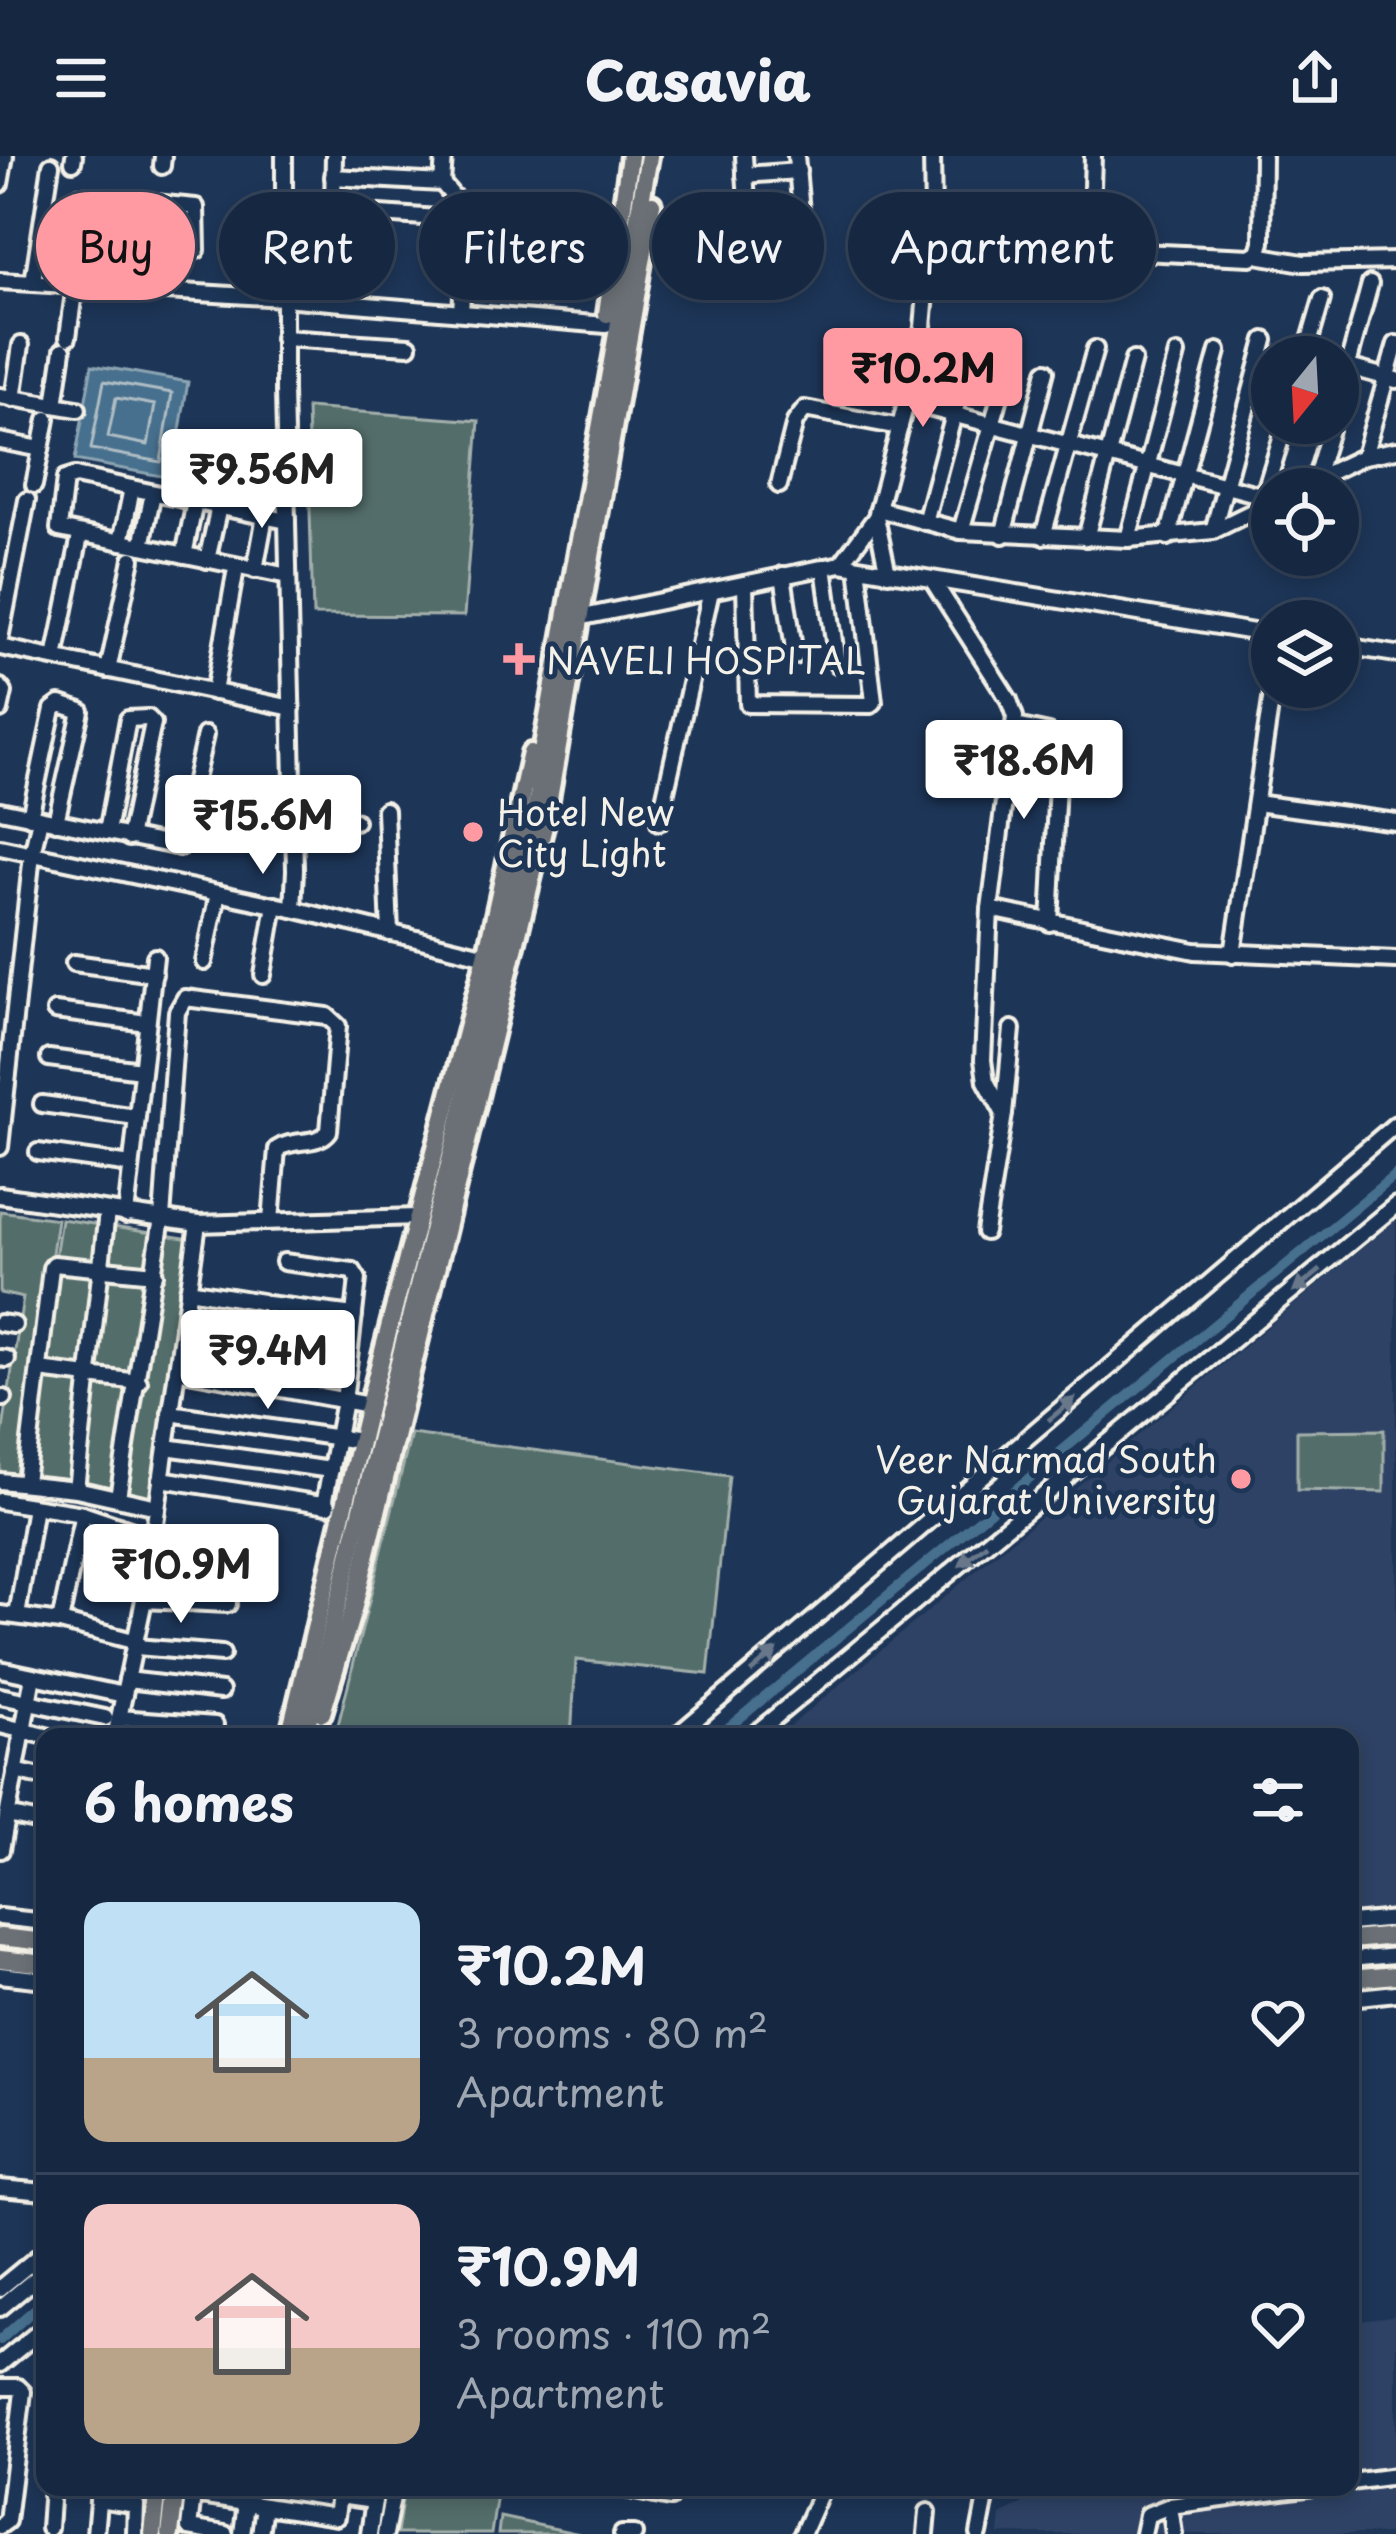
<!DOCTYPE html>
<meta charset="utf-8">
<style>
:root{--surface:#162841;--page:#23344c;--text:#f1f3f6;--muted:#9ea6b1;--line:#35445a;--accent:#ff9aa2}
body{margin:0;font-family:"Playpen Sans",sans-serif;background:var(--page);color:var(--text);height:100vh;display:flex;flex-direction:column;font-size:45px;white-space:nowrap}
*{box-sizing:border-box;margin:0}
p{font-size:39px;color:var(--muted)}
.icon{flex:none;width:66px;height:66px;fill:none;stroke:currentColor;stroke-width:2;stroke-linecap:round;stroke-linejoin:round}
.map{position:relative;flex:1;overflow:hidden}
.panel{position:absolute;left:36px;top:1572px;width:1323px;height:768px;display:flex;flex-direction:column;background:var(--surface);border-radius:24px;box-shadow:0 6px 18px #0003,0 0 0 3px var(--line)}
.panel>*{flex:none}
.guide{position:absolute;left:36px;top:36px;width:1326px;height:108px;display:flex;gap:24px}
.needle{width:78px;rotate:198deg}
.tools{position:absolute;left:1251px;top:180px;display:grid;gap:24px}
.tools a{display:grid;place-items:center;width:108px;height:108px;border-radius:50%;background:var(--surface);box-shadow:0 6px 18px #0003,0 0 0 3px var(--line);font-size:60px}
.price{position:absolute;translate:-50% -102px;padding:0 27px;border-radius:12px;background:#fff;color:#222;font-size:39px;line-height:78px;filter:drop-shadow(0 3px 6px #0008)}
.price::after{content:'';position:absolute;left:50%;top:72px;width:36px;height:27px;margin-left:-18px;background:inherit;clip-path:polygon(0 0,100% 0,50% 100%)}
.price.active{background:var(--accent);color:#111}
ul{padding:0;list-style:none}
li{display:flex;align-items:center;gap:36px;height:300px;padding:0 48px}
li+li{border-top:3px solid var(--line)}
li span{display:grid;place-items:center;flex:none;width:336px;height:240px;border-radius:24px;color:#555}
li>.icon{margin-inline-start:auto}
span .icon{width:144px;height:144px;fill:#fffc;stroke-width:1}
li b{font-size:51px}
h2{display:flex;justify-content:space-between;align-items:center;height:144px;padding:0 48px;font-size:51px}
.tag{padding:0 42px;border-radius:54px;background:var(--surface);box-shadow:0 6px 18px #0003,0 0 0 3px var(--line);font-size:42px;line-height:108px}
.tag.active{background:var(--accent);color:#111}
header{display:flex;justify-content:space-between;align-items:center;height:156px;padding:0 48px;background:var(--surface);font-size:54px;font-weight:800}
.map>svg:first-child{display:block}
.built{fill:#2f4265}
.green{fill:#526d6b;stroke:#a3afaa;stroke-width:3}
.water{fill:#47708e;stroke:#8ca4b2;stroke-width:3}
.lines{fill:none;stroke-linecap:round;stroke-linejoin:round}
.shore{stroke:#afbdc4;stroke-width:3}
.canal{stroke:#47708e;stroke-width:10}
.minor-casing{stroke:#f4f1e8;stroke-width:22}
.major-casing{stroke:#f4f1e8;stroke-width:26}
.minor{stroke:#1d3557;stroke-width:14}
.major{stroke:#6b6f75;stroke-width:16}
.oneway{fill:#68778a}
.poi-dot{fill:#ff9aa2;stroke:#1d3557;stroke-width:4.5}
.labels{text-anchor:middle;dominant-baseline:central;stroke-width:10;stroke-linejoin:round;paint-order:stroke}
.poi-label{font-size:36px;fill:#f4f1e8;stroke:#1d3557;text-anchor:start}
</style>
<header><svg class="icon" aria-label="menu" viewBox="0 0 24 24"><path d="M4 6h16M4 12h16M4 18h16"/></svg>Casavia<svg class="icon" aria-label="share" viewBox="0 0 24 24"><path d="M12 15V3M7 8l5-5 5 5M5 13v7h14v-7"/></svg></header>
<div class="map">
<svg width="1396" height="2378" viewBox="0 0 1396 2378">
<rect width="100%" height="100%" fill="#1d3557"/>
<filter id="ink" filterUnits="userSpaceOnUse"><feTurbulence type="fractalNoise" baseFrequency=".00833" numOctaves="2"/><feDisplacementMap in="SourceGraphic" scale="24" xChannelSelector="R" yChannelSelector="G"/><feConvolveMatrix kernelMatrix="1 2 1 2 8 2 1 2 1" color-interpolation-filters="sRGB"/></filter>
<g filter="url(#ink)">
<g class="built">
<polygon points="1396,1064 1396,1757 1350,1761 1350,1581 777,1581"/>
<polygon points="1396,2159 1396,2378 999,2378 1001,2359 1036,2340 1037,2331 1350,2331 1350,2167"/>
</g>
<g class="green">
<polygon points="307,252 479,265 464,460 313,459"/>
<polygon points="0,1055 57,1063 45,1145 48,1146 61,1063 197,1084 157,1349 0,1325 0,1293 23,1142 0,1137"/>
<polygon points="1384,1274 1384,1336 1297,1334 1297,1275"/>
<polygon points="411,1278 729,1320 708,1518 576,1504 571,1581 335,1581"/>
<polygon points="404,2331 498,2331 491,2378 397,2378"/>
<polygon points="500,2361 580,2378 498,2378"/>
</g>
<polygon class="water" points="92,209 188,226 172,322 75,304"/>
<g class="lines">
<g class="shore">
<polygon points="104,225 172,237 161,306 91,293"/>
<polygon points="116,242 155,249 148,289 108,281"/>
</g>
<g class="canal">
<polyline points="717,1581 1396,1018"/>
<polyline points="0,2184 45,2144"/>
</g>
<g class="minor-casing">
<g id="minor">
<polyline points="284,0 284,235 295,714 293,753"/>
<polyline points="334,0 333,50 337,55 467,64"/>
<polyline points="444,0 442,27 467,57 461,156"/>
<polyline points="744,0 750,91"/>
<polyline points="796,0 804,90"/>
<polyline points="73,6 74,0"/>
<polyline points="162,10 163,0"/>
<polyline points="745,19 798,15"/>
<polyline points="333,21 442,27"/>
<polyline points="0,28 5,0"/>
<polyline points="1092,31 1093,0"/>
<polygon points="80,40 196,51 197,94 69,80 71,51"/>
<polyline points="933,59 1027,91 1251,101 1259,96 1262,86 1263,0"/>
<polyline points="69,80 68,101 72,105 127,111"/>
<polyline points="1256,99 1303,107 1396,105"/>
<polyline points="0,125 283,142 606,169"/>
<polyline points="33,126 51,9"/>
<polyline points="124,132 135,45"/>
<polyline points="68,181 75,129"/>
<polyline points="283,182 409,190"/>
<polyline points="1305,201 1322,143"/>
<polyline points="1338,208 1396,224"/>
<polyline points="0,240 78,253"/>
<polyline points="13,243 21,189"/>
<polyline points="906,246 1264,340"/>
<polyline points="1338,246 1370,128"/>
<polyline points="55,249 63,194"/>
<polyline points="0,285 41,293"/>
<polyline points="1364,300 1396,188"/>
<polyline points="75,320 65,323 59,373 288,420"/>
<polyline points="75,320 287,365"/>
<polyline points="1316,321 1332,267"/>
<polyline points="34,329 47,263"/>
<polyline points="779,329 795,266 805,253 900,271"/>
<polyline points="1295,333 1364,300 1396,294"/>
<polyline points="1261,348 1286,267"/>
<polyline points="878,353 961,375 1128,383 1213,375 1272,346"/>
<polyline points="876,361 888,417"/>
<polyline points="925,366 971,195"/>
<polyline points="961,375 1007,217"/>
<polyline points="1213,375 1265,184"/>
<polyline points="1003,379 1046,215"/>
<polyline points="1043,380 1095,193"/>
<polyline points="1168,381 1218,195"/>
<polyline points="1086,382 1133,204"/>
<polyline points="1128,383 1177,198"/>
<polyline points="121,386 132,332"/>
<polyline points="142,390 153,337"/>
<polyline points="184,399 195,346"/>
<polyline points="207,404 219,351"/>
<polyline points="841,408 1272,479"/>
<polyline points="824,411 837,508"/>
<polyline points="255,414 265,360"/>
<polyline points="783,419 795,500"/>
<polyline points="933,425 1009,544 1015,561 990,753 983,904 986,925 1004,958"/>
<polyline points="745,428 748,548 871,549 874,546 858,411"/>
<polyline points="583,461 841,408 876,361 910,232 923,171 933,59 932,0"/>
<polyline points="0,483 27,344"/>
<polyline points="1338,489 1396,498"/>
<polyline points="0,491 292,552"/>
<polyline points="55,502 79,385"/>
<polyline points="108,514 132,403"/>
<polyline points="0,531 4,536 0,554"/>
<polyline points="214,536 235,418"/>
<polyline points="1016,570 1049,577 1059,587 1050,767"/>
<polyline points="1263,648 1396,666"/>
<polyline points="0,654 180,691 205,579"/>
<polyline points="385,654 390,777"/>
<polyline points="30,661 53,553 60,548 81,555 56,666"/>
<polyline points="294,665 355,665"/>
<polyline points="659,666 711,435"/>
<polyline points="107,676 128,563 148,562 153,567 129,682"/>
<polyline points="0,691 293,753 491,801"/>
<polyline points="990,753 1195,795 1396,804"/>
<polyline points="1233,798 1273,531"/>
<polyline points="204,806 218,737"/>
<polyline points="74,807 154,818"/>
<polyline points="263,819 275,749"/>
<polyline points="55,855 147,867"/>
<polyline points="49,902 141,914"/>
<polyline points="42,948 136,961"/>
<polyline points="0,991 32,698 40,663"/>
<polyline points="38,996 131,1009"/>
<polyline points="0,1039 198,1068 417,1061"/>
<polyline points="126,1059 155,801"/>
<polyline points="985,1076 1004,958 1012,873"/>
<polyline points="284,1106 353,1115 358,1123 344,1245 324,1348"/>
<polyline points="188,1134 262,1146"/>
<polyline points="267,1148 354,1159"/>
<polyline points="0,1167 14,1169"/>
<polyline points="183,1171 258,1186"/>
<polyline points="266,1189 348,1199"/>
<polyline points="0,1202 7,1203"/>
<polyline points="39,1214 139,1226"/>
<polyline points="177,1214 369,1249"/>
<polyline points="0,1242 4,1242"/>
<polyline points="170,1257 360,1285"/>
<polyline points="166,1291 331,1314"/>
<polyline points="161,1323 328,1349"/>
<polyline points="0,1325 76,1333 157,1351"/>
<polyline points="25,1326 51,1112 54,1108 155,1118"/>
<polyline points="76,1333 107,1056"/>
<path d="M118,1341l44,-279 15,-206 8,-14 142,18 11,10 -9,105c-11,15 -36,7 -52,18l-6,72"/>
<polyline points="0,1345 83,1358 153,1382"/>
<polyline points="144,1444 228,1448"/>
<polyline points="0,1458 60,1466 137,1486"/>
<polyline points="17,1460 35,1351"/>
<polyline points="60,1466 83,1358"/>
<polyline points="136,1491 222,1498"/>
<polyline points="0,1513 124,1539"/>
<polyline points="127,1524 221,1535"/>
<polyline points="0,1540 105,1562"/>
<polyline points="119,1562 215,1569"/>
<polyline points="0,1569 50,1581"/>
<polyline points="115,1581 144,1444 198,1068"/>
<polyline points="675,1581 1396,968"/>
<polyline points="751,1581 1396,1049"/>
<polyline points="15,1615 45,1622"/>
<polyline points="7,1659 45,1667"/>
<polyline points="1,1694 33,1520"/>
<polyline points="0,1761 45,1766"/>
<polyline points="1350,1767 1396,1763"/>
<polyline points="0,1819 45,1824"/>
<polyline points="1350,1842 1396,1837"/>
<polyline points="0,2032 45,2036"/>
<polyline points="0,2132 45,2095"/>
<polyline points="0,2152 45,2115"/>
<polyline points="0,2208 45,2171"/>
<polyline points="0,2231 18,2231 23,2236 7,2365 0,2370"/>
<polyline points="1350,2326 1396,2320"/>
<polyline points="89,2331 157,2337"/>
<polyline points="194,2331 189,2372 225,2378"/>
<polyline points="615,2331 670,2342 678,2331"/>
<polyline points="193,2339 336,2361 340,2331"/>
<polyline points="339,2340 374,2345"/>
<polyline points="98,2343 136,2349 135,2378"/>
<polyline points="49,2372 52,2331"/>
<polyline points="95,2378 99,2335"/>
<polyline points="242,2378 246,2347"/>
<polyline points="260,2378 264,2350"/>
<polyline points="369,2378 376,2331"/>
<polyline points="385,2378 394,2331"/>
<polyline points="622,2378 634,2378"/>
<polyline points="802,2378 823,2331"/>
<polyline points="926,2378 928,2356"/>
<polyline points="979,2378 988,2331"/>
<polyline points="1143,2378 1147,2359 1170,2350"/>
<polyline points="1174,2378 1170,2350 1313,2331"/>
</g>
</g>
<g class="major-casing">
<g id="major">
<polyline points="607,158 630,0"/>
<polyline points="322,1557 353,1454 545,666 652,48"/>
<polyline points="289,1581 369,1249 486,800 531,597"/>
<polyline points="304,1581 453,993 539,636 538,618 649,0"/>
<polyline points="0,1781 45,1786"/>
<polyline points="1350,1784 1396,1780"/>
<polyline points="0,1803 45,1808"/>
<polyline points="1350,1823 1396,1819"/>
<polyline points="153,2378 158,2331"/>
<polyline points="170,2378 176,2331"/>
</g>
</g>
<use href="#minor" class="minor"/>
<use href="#major" class="major"/>
</g>
<defs><path id="oneway-solid" d="M-6-.8H1V-3.2L6.5 0L1 3.2V.8H-6Z" transform="scale(3)"/></defs>
<g class="oneway">
<use href="#oneway-solid" transform="translate(1307 1125) rotate(141)"/>
<use href="#oneway-solid" transform="translate(1062 1253) rotate(-40)"/>
<use href="#oneway-solid" transform="translate(973 1399) rotate(141)"/>
<use href="#oneway-solid" transform="translate(764 1505) rotate(-41)"/>
</g>
</g>
<g class="poi-dot">
<path d="M513 485h12v12h12v12h-12v12h-12v-12h-12v-12h12z"/>
<circle cx="473" cy="676" r="12"/>
<circle cx="1241" cy="1323" r="12"/>
</g>
<g class="labels">
<g class="poi-label">
<text x="546" y="503">NAVELI HOSPITAL</text>
<text x="497" y="655">Hotel New<tspan x="497" dy="41">City Light</tspan></text>
<text x="1217" y="1302" text-anchor="end">Veer Narmad South<tspan x="1217" dy="41">Gujarat University</tspan></text>
</g>
</g>
</svg>
<div class="tools">
<a><svg class="needle" viewBox="-14 -14 28 28"><path d="M0-13l5 13h-10z" fill="#e53935"/><path d="M0 13l5-13h-10z" fill="#9ea6b1"/></svg></a>
<a><svg class="icon" aria-label="locate" viewBox="0 0 24 24"><circle cx="12" cy="12" r="6"/><path d="M12 2v4M12 18v4M2 12h4M18 12h4"/></svg></a>
<a><svg class="icon" aria-label="layers" viewBox="0 0 24 24"><path d="M12 4l9 5-9 5-9-5zM3 14l9 5 9-5"/></svg></a>
</div>
<b class="price active" style="left:923px;top:274px">₹10.2M</b>
<b class="price" style="left:262px;top:375px">₹9.56M</b>
<b class="price" style="left:1024px;top:666px">₹18.6M</b>
<b class="price" style="left:263px;top:721px">₹15.6M</b>
<b class="price" style="left:268px;top:1256px">₹9.4M</b>
<b class="price" style="left:181px;top:1470px">₹10.9M</b>
<div class="guide">
<a class="tag active">Buy</a>
<a class="tag">Rent</a>
<a class="tag">Filters</a>
<a class="tag">New</a>
<a class="tag">Apartment</a>
</div>
<section class="panel">
<h2>6 homes<svg class="icon" aria-label="filters" viewBox="0 0 24 24"><path d="M4 7h16M4 17h16"/><circle cx="9" cy="7" r="2"/><circle cx="15" cy="17" r="2"/></svg></h2>
<ul>
<li><span style="background:linear-gradient(#bfe0f5 65%,#b9a48a 0)"><svg class="icon" aria-label="home" viewBox="0 0 24 24"><path d="M3 11l9-7 9 7M6 9v11h12V9"/></svg></span><div><b>₹10.2M</b><p>3 rooms · 80 m²</p><p>Apartment</p></div><svg class="icon" aria-label="heart" viewBox="0 0 24 24"><path d="M12 20l-8-8c-3-5 5-10 8-4 3-6 11-1 8 4z"/></svg></li>
<li><span style="background:linear-gradient(#f6c9c9 60%,#b9a48a 0)"><svg class="icon" aria-label="home" viewBox="0 0 24 24"><path d="M3 11l9-7 9 7M6 9v11h12V9"/></svg></span><div><b>₹10.9M</b><p>3 rooms · 110 m²</p><p>Apartment</p></div><svg class="icon" aria-label="heart" viewBox="0 0 24 24"><path d="M12 20l-8-8c-3-5 5-10 8-4 3-6 11-1 8 4z"/></svg></li>
</ul>
</section>
</div>
